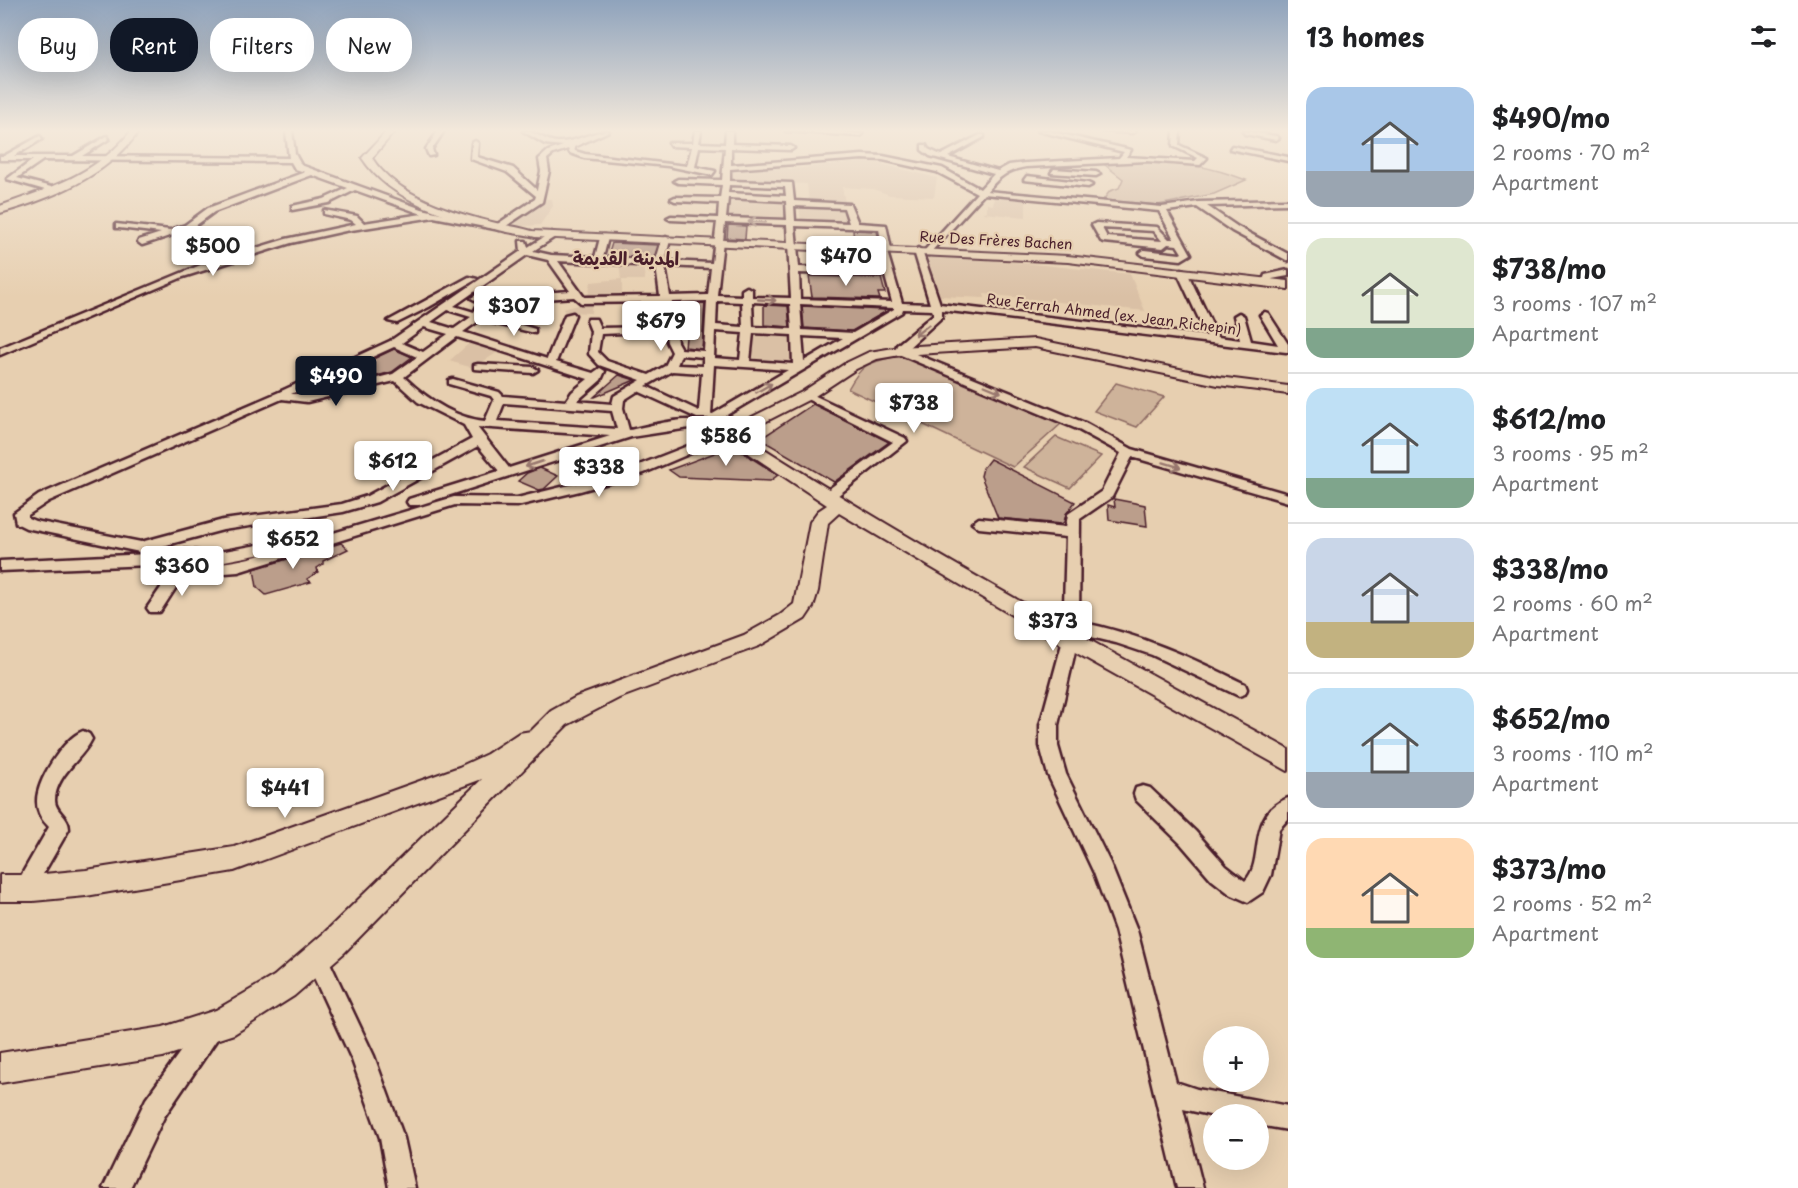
<!DOCTYPE html>
<meta charset="utf-8">
<style>
:root{--surface:#fff;--page:#f6f6f6;--text:#202124;--muted:#757577;--line:#e0e0e0;--accent:#111827}
body{margin:0;font-family:"Playpen Sans","Playpen Sans Arabic",sans-serif;background:var(--page);color:var(--text);height:100vh;display:flex;flex-direction:column;font-size:22px;white-space:nowrap}
*{box-sizing:border-box;margin:0}
p{font-size:20px;color:var(--muted)}
.icon{flex:none;width:33px;height:33px;fill:none;stroke:currentColor;stroke-width:2;stroke-linecap:round;stroke-linejoin:round}
.map{position:relative;flex:1;overflow:hidden}
.drawer{display:flex;flex-direction:column;background:var(--surface);width:510px}
.drawer>*{flex:none}
.hud{position:absolute;left:18px;top:18px;width:570px;height:54px;display:flex;gap:12px}
.controls{position:absolute;left:1203px;top:1026px;display:grid;gap:12px}
.controls a{display:grid;place-items:center;width:66px;height:66px;border-radius:50%;background:var(--surface);box-shadow:0 6px 24px #0002;font-size:30px}
.price{position:absolute;translate:-50% -51px;padding:0 14px;border-radius:6px;background:#fff;color:#222;font-size:20px;line-height:39px;filter:drop-shadow(0 2px 3px #0008)}
.price::after{content:'';position:absolute;left:50%;top:36px;width:18px;height:14px;margin-left:-9px;background:inherit;clip-path:polygon(0 0,100% 0,50% 100%)}
.price.on{background:var(--accent);color:#fff}
ul{padding:0;list-style:none}
li{display:flex;align-items:center;gap:18px;height:150px;padding:0 18px}
li+li{border-top:2px solid var(--line)}
li span{display:grid;place-items:center;flex:none;width:168px;height:120px;border-radius:18px;color:#555}
li>.icon{margin-inline-start:auto}
span .icon{width:72px;height:72px;fill:#fffc;stroke-width:1}
li b{font-size:26px}
h2{display:flex;justify-content:space-between;align-items:center;height:72px;padding:0 18px;font-size:26px}
.chip{padding:0 21px;border-radius:24px;background:var(--surface);box-shadow:0 6px 24px #0002;font-size:21px;line-height:54px}
.chip.on{background:var(--accent);color:#fff}
main{display:flex;flex:1;min-height:0}
.map>svg:first-child{display:block}
.built{fill:#dac0a5}
.green{fill:#ceb39a;stroke:#8c6962;stroke-width:1.5}
.building{fill:#bb9e8b;stroke:#4a1f2b;stroke-width:1.5}
.lines{fill:none;stroke-linecap:round;stroke-linejoin:round}
.minor-casing{stroke:#4a1f2b;stroke-width:5}
.major-casing{stroke:#4a1f2b;stroke-width:4}
.minor{fill:#e7cfb0;fill-rule:evenodd}
.major{fill:#e7cfb0;fill-rule:evenodd}
.oneway{stroke:#98776e}
.labels{text-anchor:middle;dominant-baseline:central;stroke-width:4.5;stroke-linejoin:round;paint-order:stroke}
.far-street-label{font-size:14px;fill:#4a1f2b;stroke:#e7cfb0}
.far-district-label{font-size:18px;font-weight:bold;fill:#4a1f2b;stroke:#e7cfb0}
</style>
<main>
<div class="map">
<svg width="1288" height="1188" viewBox="0 0 1288 1188">
<rect width="100%" height="100%" fill="#e7cfb0"/>
<filter id="ink" filterUnits="userSpaceOnUse"><feTurbulence type="fractalNoise" baseFrequency=".0167" numOctaves="2"/><feDisplacementMap in="SourceGraphic" scale="12" xChannelSelector="R" yChannelSelector="G"/><feConvolveMatrix kernelMatrix="1 2 1 2 8 2 1 2 1" color-interpolation-filters="sRGB"/></filter>
<g filter="url(#ink)">
<g class="built">
<polygon points="869,161 937,178 934,197 890,195 873,189 842,187 845,203 809,202 807,184 736,181 727,178 728,168 786,167 790,169"/>
<polygon points="728,197 793,200 793,223 726,220"/>
<polygon points="994,198 1026,200 1026,217 983,213 987,211 987,204 993,205"/>
<polygon points="546,199 552,199 553,206 540,225 509,227 507,224"/>
<polygon points="799,205 843,207 849,224 801,222"/>
<polygon points="927,256 975,258 1130,274 1145,311 984,294 985,298 940,296"/>
<polygon points="619,263 643,263 645,280 622,280 622,300 592,301 591,313 565,312 563,309 582,304 587,300 591,282 621,279"/>
<polygon points="749,331 789,333 790,364 748,361"/>
<polygon points="473,340 501,350 473,368 449,361"/>
</g>
<g class="green">
<path d="M1142,160c40,2 67,6 104,20l-32,14 -56,11 -55,-5 7,-9 9,-3 4,-9 -22,-17z"/>
<path d="M893,357h15l154,66 -49,44 -165,-78c13,-24 19,-26 45,-32z"/>
<polygon points="1116,383 1164,397 1137,427 1094,411"/>
<polygon points="1056,437 1101,456 1070,488 1024,467"/>
</g>
<g class="building">
<polygon points="728,225 746,226 745,239 727,238"/>
<polygon points="853,230 877,231 880,245 854,243"/>
<polygon points="612,243 658,245 654,258 608,256"/>
<polygon points="809,276 881,278 885,293 878,293 880,299 812,297"/>
<polygon points="705,303 702,349 685,347 687,328 680,328 683,304"/>
<polygon points="764,305 788,306 790,327 764,325"/>
<polygon points="802,306 884,310 885,312 852,331 804,328"/>
<polygon points="394,349 412,357 392,372 365,379 350,370"/>
<polygon points="619,375 635,380 595,397 594,397"/>
<polygon points="813,404 889,442 834,482 760,439"/>
<polygon points="733,446 778,475 770,481 679,477 669,470"/>
<polygon points="990,459 1075,502 1066,514 1064,522 1061,524 998,518 981,476 983,468"/>
<polygon points="540,468 558,476 544,489 539,490 518,481 527,473"/>
<polygon points="1114,499 1145,505 1147,526 1109,520 1108,505 1115,507"/>
<polygon points="341,543 348,549 323,561 323,564 317,568 318,572 307,579 311,582 266,595 257,587 254,569"/>
</g>
<g class="lines">
<g class="minor-casing">
<g id="minor">
<path d="M286,131h6l3,23 6,11 121,44 74,16 39,-26 1,-3 -29,-24 -36,-13 1,-16 3,-2 3,2 -1,14 36,11 24,22 4,-19 -2,-12 9,-8 15,-5 -18,-2 -22,-13c13,0 22,11 35,11 18,1 33,-11 51,-11l-35,16 1,4 10,3 102,12 5,-19 -21,-1 -2,-3h24l2,-12h6l-2,12 26,1 1,-13h6v13l59,2 3,2 -3,2 -60,-2v17l131,-10 21,1 59,12 38,21 14,-15 -64,-18 -8,-6v-5h4l2,4 13,6 39,-20h4v2l-36,20 50,14 11,-6 17,-2 93,-5 5,-6 -86,-21h10l83,19 -5,7 69,4 3,-3 -25,-12 1,-15h6l-1,14 28,13 -7,7 -54,-4 -120,6c-19,3 -27,10 -39,24l175,16 37,-5 89,-2v4l-81,2 31,21 50,27v7l-56,-30 -35,-24 -30,4 24,43 -10,6 -37,-4 -4,-3 4,-3 36,4 2,-1 -5,-8 -9,-1 -5,4 -59,-6 -3,-1 -9,-16 4,-2 61,4 12,12h5l-15,-28 -175,-17 -56,61 -3,-1v-4l52,-57 -40,-21 -54,-12 -21,-1 -132,10v12l62,2 2,18 56,3 8,19 28,2 5,24 -4,3 15,51 28,1 -16,-53 4,-3 4,3 18,53 267,32 -30,-64 5,-3 5,3 31,65 22,3 -6,-24 5,-3 5,3 7,25 27,4 -18,-30 5,-3 3,1 20,31v8h-2l-344,-42v7l-36,33 179,73 47,26 156,45v8l-156,-45 -20,40 -32,22 -1,103c59,11 113,36 166,62l2,5 -2,5 -6,2 -87,-41 -36,-12 -37,-9 -21,91v21l8,28 44,89 27,67 39,152 21,7 91,17v24l-30,-5v-11l-44,2 -31,-7 20,79h-26l-62,-258 -21,-57 -46,-98 -8,-29v-21l23,-85 3,-103 -87,-9 -7,-5 7,-5 87,9 2,-13 34,-23 19,-38 -44,-24 -181,-76 -1,-2 2,-6 37,-31 -2,-4 -29,-1 -1,3 -184,108h-8l-2,-2h-11l-59,-27 -14,9 -1,8 6,22c16,-3 61,-16 73,-7l-6,4 -65,10 -212,68h-10l-2,-3 2,-3 90,-28 -21,-25 -101,56 -34,10 -120,18 -64,17 55,6 54,-10 5,2 2,3 -2,3 181,-54 63,1 61,-15 56,-16 92,-36h8l2,3 -92,39 -64,18 -63,15 -62,-1 -217,67 -39,3 -13,-3 -26,40h-10l-3,-4 26,-38 -23,-5 -150,6v-10l149,-7 -123,-26 -10,-5 -2,-10 25,-18 238,-102 113,-52 131,-90 -1,-10h6l2,6 24,-15 3,1v4l-22,14 18,4 44,2 5,-19 4,-3 4,3 -5,20 53,2 6,-20 4,-3 4,3 -5,21 47,2 5,-41 -46,-2 -4,-2 4,-2 47,2 1,-15 -44,-2 -4,-2 4,-2 45,1 2,-13 -44,-2 -4,-2 4,-2 44,1 3,-32 -26,-1 -4,20 20,4 -3,4 -44,-9 -84,-8 -14,-5 -2,-4 -15,5 -6,5 2,12 -7,31 -42,28 -66,-13 -89,14 -54,12 -108,34 -183,78v-7l203,-84 83,-25 70,-15 -5,-4 -27,-6v-4l33,6 7,7 58,-9 -67,-24 -26,13 -37,7v-4l32,-7 24,-11 -36,-13 -98,37 -23,17 -49,16 -4,-3 1,-2 22,-7 -42,-5h-3v-4l54,6 15,-5 23,-17 97,-36 -10,-3 -4,-7 -248,-2 -26,18 38,10v4h-3l-45,-13 26,-19h-33v-4h4l36,-20 2,3 -28,17h59l34,-20 2,3 -27,17 207,2zM729,185l56,2 1,9 -58,-3zM728,198l58,3 1,19 -61,-2zM794,206l50,2 5,15 -54,-2zM725,223l62,2 4,73 -39,-1v-7l-5,-3 -5,3v6l-25,-1zM795,226l84,3 3,17 -4,3 5,21 -84,-3zM1102,228l52,3 8,10 -55,-4zM527,255l21,5 22,31 -86,6 -8,-2 -5,3 8,4 -5,10 -20,-6zM558,261l98,5 4,30 -76,1zM665,266l46,2 -3,27 -38,1zM799,273l86,3 7,26 -92,-3zM574,297l7,6 80,-1 6,40 5,10 -7,14 -16,9 -42,-14 -9,-9 3,-18 48,-2 5,-3 -1,-2 -53,1 -4,-9h-8l-1,2 4,10 -2,23 10,11 42,15 -27,16 -2,8 -35,-3 24,-21 4,-9 -5,-3 -7,5 -37,-11 19,-47 -2,-2 -8,2 -18,44 -84,-27 17,-12 55,13v-4l-52,-15 5,-11zM707,301l-3,50 -23,-2 -4,-7 -6,-40zM717,301l25,1 1,25 -27,-2zM752,302l38,2 2,25 -39,-2zM800,304l94,4v1l-41,24 -51,-3zM448,310l23,7 -17,12 -23,-7zM424,327l24,7 -25,18 -21,-9zM715,331l28,2 -3,27 -26,-2zM753,333l39,2 1,29 -43,-3zM802,336l41,2 -39,23zM457,337l131,42 -16,13 -6,9 -63,-5 -4,-4 -46,-13 -4,1v4l42,12 3,4 -9,21c-31,-3 -59,-23 -81,-44zM394,347l23,10 -24,17 -78,20h-24zM681,355l22,2v9l-26,-1zM714,365l74,5 -77,45zM672,371l30,2 -3,38 -53,-25zM395,381l23,21 46,23 8,14 -105,57 -25,8 -119,16 -82,22 -106,-21 -7,-3v-3l21,-14 233,-102 25,3zM504,403l108,8 5,18 -120,-8zM477,427l133,9 -101,32zM267,553c-40,12 -62,13 -102,5l49,5z"/>
<polygon points="438,131 444,131 432,149 434,155 429,156 426,149"/>
<polygon points="786,131 828,131 863,134 860,136"/>
<polygon points="1102,131 1136,131 1133,133"/>
<polygon points="1243,131 1276,136 1279,138 1276,140 1245,134"/>
<polygon points="1232,146 1288,157 1288,161 1230,149"/>
<polygon points="1054,169 1096,172 1100,174 1096,176 1051,173"/>
<polygon points="1027,176 1088,183 1092,185 1088,187 1024,180"/>
<polygon points="1288,270 1288,276 1272,279 1270,285 1262,283 1265,275"/>
<polygon points="469,277 477,279 429,307 397,323 388,321"/>
<polygon points="478,364 533,367 538,370 533,373 474,369 474,365"/>
<polygon points="807,392 905,438 907,441 832,500 822,500 820,497 822,494 893,442 803,397 801,395"/>
<path d="M83,731l6,3 3,5c-10,21 -36,35 -37,61 0,12 14,16 14,29l-38,66 -7,3 -7,-3 -3,-7 35,-61c-7,-7 -12,-14 -12,-25 -1,-21 27,-64 46,-71z"/>
<path d="M1143,786l7,2 45,43 31,35 19,15c21,-20 0,-66 43,-83v21l-9,10 -8,46 -8,17 -15,10 -18,-8 -18,-14 -31,-36 -45,-44 -2,-6 2,-6z"/>
<polygon points="316,947 324,950 374,1056 404,1138 415,1188 389,1188 380,1138 352,1060 305,958 308,950"/>
<polygon points="209,1020 217,1023 220,1031 217,1039 164,1117 130,1188 103,1188 146,1099 201,1023"/>
</g>
</g>
<g class="major-casing">
<g id="major">
<path d="M131,131h8c-31,45 -88,68 -139,82v-7c48,-17 99,-33 131,-75z"/>
<path d="M387,131h8l-23,27c24,38 82,55 124,65 12,3 25,4 36,8l536,25 220,25v8l-220,-27 -533,-25c-9,-3 -21,-3 -32,-6 -49,-12 -112,-28 -141,-73z"/>
<path d="M1035,339l183,38 70,9v8l-70,-9 -183,-38 -135,8 -23,4 -21,10 -44,29 -71,36c177,114 362,214 547,315v22l-224,-125 -225,-133 -11,10 -10,68 -5,16 -8,12 -46,27 -140,52 -52,27 -223,228 -50,43 -60,38 -71,23 -163,26v-30l163,-26 53,-17 58,-34 50,-43 158,-154 -248,92 -148,25 -53,5h-33v-26h33l53,-5 148,-23 225,-80 28,-13 32,-21 12,-2 20,-20 25,-14 168,-62 36,-20 14,-11 16,-82 8,-11 9,-6 -103,-68 -2,-3 2,-3 78,-39 44,-29 23,-11 31,-5z"/>
</g>
</g>
<use href="#minor" class="minor"/>
<use href="#major" class="major"/>
</g>
<defs><path id="oneway-shaft" d="M-6 0H5M1.5-3L5.5 0L1.5 3" fill="none" stroke-width="1.6" stroke-linecap="round" stroke-linejoin="round" transform="scale(1.5)"/></defs>
<g class="oneway">
<use href="#oneway-shaft" transform="translate(757 222) rotate(-178)"/>
<use href="#oneway-shaft" transform="translate(767 300) rotate(3)"/>
<use href="#oneway-shaft" transform="translate(922 330) rotate(142)"/>
<use href="#oneway-shaft" transform="translate(764 388) rotate(-30)"/>
<use href="#oneway-shaft" transform="translate(993 389) rotate(23)"/>
<use href="#oneway-shaft" transform="translate(534 464) rotate(162)"/>
<use href="#oneway-shaft" transform="translate(1172 465) rotate(17)"/>
</g>
</g>
<linearGradient id="sky" x2="0" y2="1"><stop stop-color="#8fa3bc"/><stop offset="0.44" stop-color="#f4e9db"/><stop offset="1" stop-color="#f4e9db" stop-opacity="0"/></linearGradient>
<rect width="1288" height="297" fill="url(#sky)"/>
<g class="labels">
<g class="far-street-label">
<text transform="translate(996 240) rotate(3)">Rue Des Frères Bachen</text>
<text transform="translate(1114 314) rotate(7)">Rue Ferrah Ahmed (ex. Jean Richepin)</text>
</g>
<g class="far-district-label">
<text x="626" y="257">المدينة القديمة</text>
</g>
</g>
</svg>
<div class="controls">
<a>+</a>
<a>−</a>
</div>
<b class="price" style="left:213px;top:277px">$500</b>
<b class="price" style="left:846px;top:287px">$470</b>
<b class="price" style="left:514px;top:337px">$307</b>
<b class="price" style="left:661px;top:352px">$679</b>
<b class="price on" style="left:336px;top:407px">$490</b>
<b class="price" style="left:914px;top:434px">$738</b>
<b class="price" style="left:726px;top:467px">$586</b>
<b class="price" style="left:393px;top:492px">$612</b>
<b class="price" style="left:599px;top:498px">$338</b>
<b class="price" style="left:293px;top:570px">$652</b>
<b class="price" style="left:182px;top:597px">$360</b>
<b class="price" style="left:1053px;top:652px">$373</b>
<b class="price" style="left:285px;top:819px">$441</b>
<div class="hud">
<a class="chip">Buy</a>
<a class="chip on">Rent</a>
<a class="chip">Filters</a>
<a class="chip">New</a>
</div>
</div>
<section class="drawer">
<h2>13 homes<svg class="icon" aria-label="filters" viewBox="0 0 24 24"><path d="M4 7h16M4 17h16"/><circle cx="9" cy="7" r="2"/><circle cx="15" cy="17" r="2"/></svg></h2>
<ul>
<li><span style="background:linear-gradient(#a9c7e8 70%,#9aa5b1 0)"><svg class="icon" aria-label="home" viewBox="0 0 24 24"><path d="M3 11l9-7 9 7M6 9v11h12V9"/></svg></span><div><b>$490/mo</b><p>2 rooms · 70 m²</p><p>Apartment</p></div></li>
<li><span style="background:linear-gradient(#dfe7d0 75%,#7fa58c 0)"><svg class="icon" aria-label="home" viewBox="0 0 24 24"><path d="M3 11l9-7 9 7M6 9v11h12V9"/></svg></span><div><b>$738/mo</b><p>3 rooms · 107 m²</p><p>Apartment</p></div></li>
<li><span style="background:linear-gradient(#bfe0f5 75%,#7fa58c 0)"><svg class="icon" aria-label="home" viewBox="0 0 24 24"><path d="M3 11l9-7 9 7M6 9v11h12V9"/></svg></span><div><b>$612/mo</b><p>3 rooms · 95 m²</p><p>Apartment</p></div></li>
<li><span style="background:linear-gradient(#c9d6e8 70%,#c2b280 0)"><svg class="icon" aria-label="home" viewBox="0 0 24 24"><path d="M3 11l9-7 9 7M6 9v11h12V9"/></svg></span><div><b>$338/mo</b><p>2 rooms · 60 m²</p><p>Apartment</p></div></li>
<li><span style="background:linear-gradient(#bfe0f5 70%,#9aa5b1 0)"><svg class="icon" aria-label="home" viewBox="0 0 24 24"><path d="M3 11l9-7 9 7M6 9v11h12V9"/></svg></span><div><b>$652/mo</b><p>3 rooms · 110 m²</p><p>Apartment</p></div></li>
<li><span style="background:linear-gradient(#ffd9b3 75%,#8fb573 0)"><svg class="icon" aria-label="home" viewBox="0 0 24 24"><path d="M3 11l9-7 9 7M6 9v11h12V9"/></svg></span><div><b>$373/mo</b><p>2 rooms · 52 m²</p><p>Apartment</p></div></li>
</ul>
</section>
</main>
